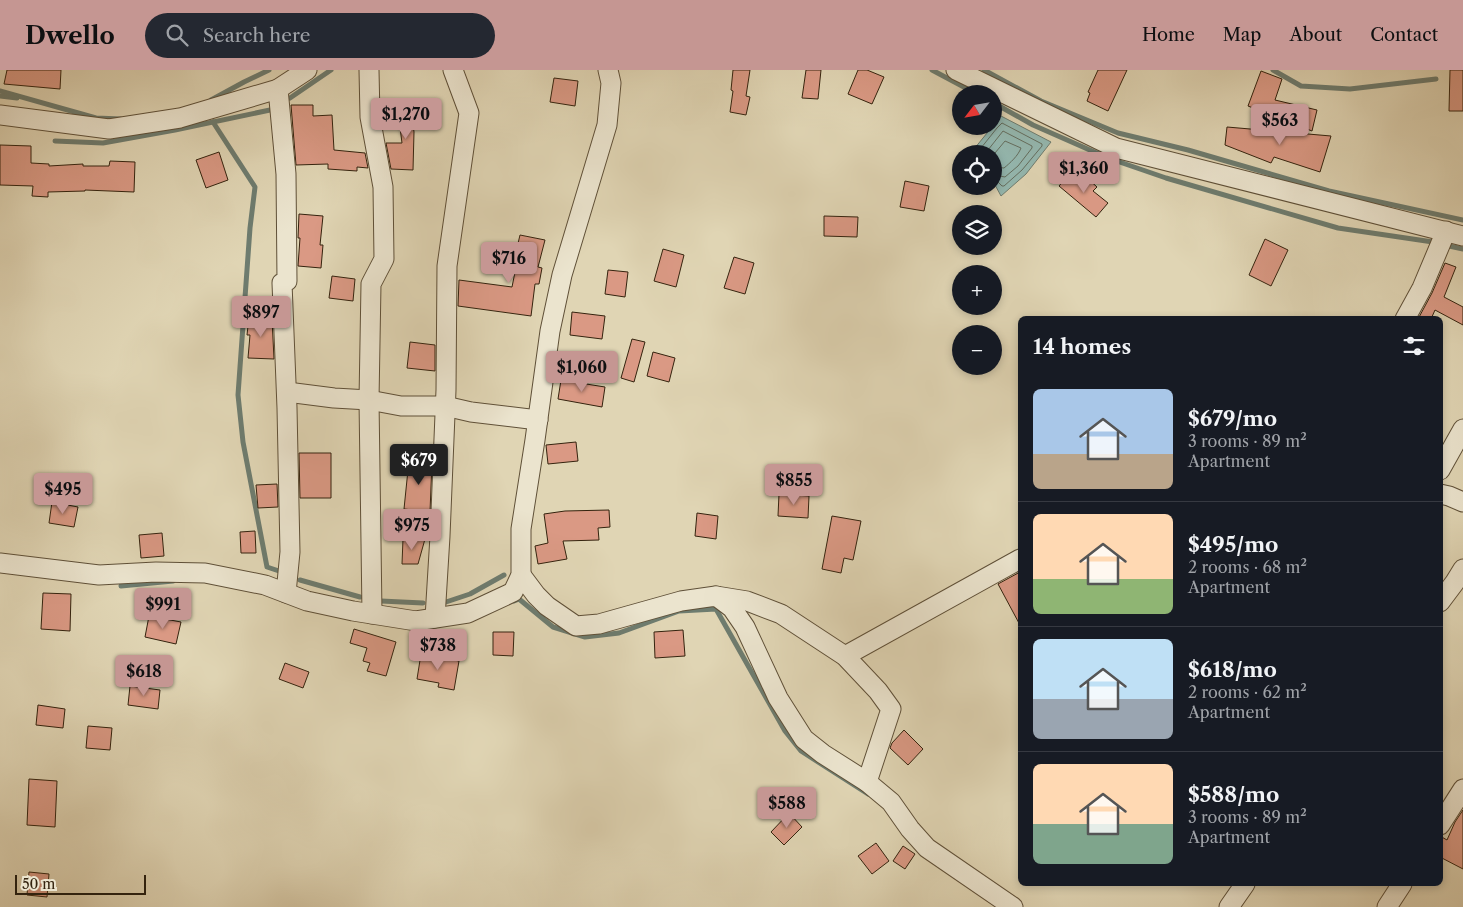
<!DOCTYPE html>
<meta charset="utf-8">
<style>
:root{--surface:#171b24;--page:#242831;--text:#f1f3f6;--muted:#9ea1a6;--line:#363941;--accent:#c59692}
body{margin:0;font-family:"Libre Caslon Text",serif;background:var(--page);color:var(--text);height:100vh;display:flex;flex-direction:column;font-size:19px;white-space:nowrap}
*{box-sizing:border-box;margin:0}
p{font-size:16px;color:var(--muted)}
.icon{flex:none;width:28px;height:28px;fill:none;stroke:currentColor;stroke-width:2;stroke-linecap:round;stroke-linejoin:round}
.map{position:relative;flex:1;overflow:hidden}
.sheet{position:absolute;left:1018px;top:246px;width:425px;height:570px;display:flex;flex-direction:column;background:var(--surface);border-radius:8px;box-shadow:0 2px 8px #0003}
.sheet>*{flex:none}
.needle{width:32px;rotate:239deg}
.tools{position:absolute;left:952px;top:15px;display:grid;gap:10px}
.tools a{display:grid;place-items:center;width:50px;height:50px;border-radius:50%;background:var(--surface);box-shadow:0 2px 8px #0003;font-size:25px}
.scale{position:absolute;left:15px;bottom:12px;width:131px;box-sizing:border-box;padding-left:5px;border:2px solid #34230e;border-top:0;font-size:14px;line-height:18px;white-space:nowrap;color:#34230e;-webkit-text-stroke:4px #ebe4ce;paint-order:stroke}
.price{position:absolute;translate:-50% -42px;padding:0 11px;border-radius:5px;background:var(--accent);color:#111;font-size:16px;line-height:32px;filter:drop-shadow(0 1px 2px #0008)}
.price::after{content:'';position:absolute;left:50%;top:30px;width:15px;height:11px;margin-left:-8px;background:inherit;clip-path:polygon(0 0,100% 0,50% 100%)}
.price.on{background:#222;color:#fff}
ul{padding:0;list-style:none}
li{display:flex;align-items:center;gap:15px;height:125px;padding:0 15px}
li+li{border-top:1px solid var(--line)}
li span{display:grid;place-items:center;flex:none;width:140px;height:100px;border-radius:8px;color:#555}
li>.icon{margin-inline-start:auto}
span .icon{width:60px;height:60px;fill:#fffc;stroke-width:1}
li b{font-size:21px}
h2{display:flex;justify-content:space-between;align-items:center;height:60px;padding:0 15px;font-size:21px}
header{display:flex;align-items:center;gap:30px;box-sizing:border-box;height:70px;padding:0 25px;background:var(--accent);color:#111}
header strong{font-size:24px}
nav{display:flex;gap:28px;margin-inline-start:auto;font-size:18px}
.search{width:350px;height:45px;background:var(--page);display:flex;align-items:center;gap:12px;box-sizing:border-box;padding:0 18px;border-radius:28px;color:var(--muted);font-size:19px}
.map>svg:first-child{display:block}
.water{fill:#94b8b0;stroke:#6e7c6f}
.lines{fill:none;stroke-linecap:round;stroke-linejoin:round}
.shore{stroke:#646e5f;stroke-width:1}
.stream{stroke:#6e7c6f;stroke-width:5}
.building{fill:#da9984;stroke:#34230e}
.street-casing{stroke:#5f5038;stroke-width:21}
.street{stroke:#ebe4ce;stroke-width:19}
</style>
<header>
<strong>Dwello</strong>
<div class="search"><svg class="icon" aria-label="search" viewBox="0 0 24 24"><circle cx="10" cy="10" r="6"/><path d="M15 15l6 6"/></svg>Search here</div>
<nav><a>Home</a><a>Map</a><a>About</a><a>Contact</a></nav>
</header>
<div class="map">
<svg width="1463" height="837" viewBox="0 0 1463 837">
<rect width="100%" height="100%" fill="#e0d5b4"/>
<filter id="stains"><feTurbulence type="fractalNoise" baseFrequency=".004" numOctaves="4"/><feColorMatrix values="0 0 0 0 .2 0 0 0 0 .09 0 0 0 0 .02 0 0 0 .5 -.17"/></filter>
<radialGradient id="worn" r=".72"><stop offset=".6" stop-color="#630" stop-opacity="0"/><stop offset="1" stop-color="#630" stop-opacity=".3"/></radialGradient>
<polygon class="water" points="1001,46 1051,72 1026,104 1001,126 994,113 994,84 977,84 974,79"/>
<g class="lines">
<g class="shore">
<polyline points="981,84 981,78 997,58 1002,53 1042,74 1042,76 1022,100 1004,116 1002,116 998,112 994,111"/>
<polyline points="987,84 988,80 1003,61 1032,76 1032,78 1018,96 1005,107 994,105"/>
<path d="M994,89l1,-6 10,-12 16,7c-3,8 -11,15 -17,20l-10,-1"/>
</g>
<g class="stream">
<polyline points="932,0 977,24"/>
<polyline points="984,0 1041,31 1118,63 1188,80 1329,121 1463,150"/>
<polyline points="1273,0 1301,16 1350,19 1436,9"/>
<polyline points="0,21 96,48 121,49"/>
<polyline points="0,26 17,28"/>
<polyline points="290,28 331,0"/>
<polyline points="211,30 244,12 269,0"/>
<polyline points="994,33 1033,55 1108,88 1166,108 1338,158 1433,172"/>
<polyline points="213,52 255,117 250,158 238,325 243,372 267,497 279,501"/>
<polyline points="55,71 103,73 175,60 270,40"/>
<polyline points="1449,176 1463,179"/>
<polyline points="300,510 360,527"/>
<polyline points="121,516 173,511"/>
<polyline points="381,531 423,533"/>
<polyline points="514,531 519,529 553,557 585,567 619,563 679,541 716,539 785,661 801,681 868,724"/>
<polyline points="446,532 470,524 504,505"/>
</g>
</g>
<g class="building">
<polygon points="7,0 61,0 60,19 4,14"/>
<polygon points="733,0 750,0 746,26 750,27 746,45 730,42 733,21 731,20"/>
<polygon points="806,0 821,0 818,29 802,28"/>
<polygon points="858,0 867,0 884,7 872,34 848,24"/>
<polygon points="1098,0 1127,0 1108,41 1087,31 1090,23 1088,22"/>
<polygon points="1450,0 1463,0 1463,41 1449,41"/>
<polygon points="1261,1 1282,9 1275,30 1317,40 1312,61 1248,36"/>
<polygon points="554,8 578,11 575,36 550,32"/>
<polygon points="291,35 313,35 313,46 332,45 334,80 365,83 368,98 357,97 357,101 328,99 328,94 296,95"/>
<polygon points="425,39 427,53 413,54 414,62 413,100 391,99 386,73 402,73 398,42"/>
<polygon points="1227,57 1331,66 1320,102 1274,87 1271,93 1225,75"/>
<polygon points="0,75 31,76 31,93 49,94 49,96 83,94 83,96 109,96 110,91 135,92 134,122 85,120 85,121 48,122 48,127 32,126 33,116 0,115"/>
<polygon points="219,82 228,110 206,118 196,90"/>
<polygon points="1071,102 1082,111 1086,107 1097,117 1093,121 1108,133 1096,147 1059,116"/>
<polygon points="905,111 929,116 924,141 900,137"/>
<polygon points="299,144 323,146 320,175 323,175 321,198 298,196 300,168 298,168"/>
<polygon points="824,146 858,147 857,167 824,166"/>
<polygon points="520,165 545,170 538,197 542,198 539,214 535,214 531,246 458,236 459,210 512,217 518,187 515,186"/>
<polygon points="1265,169 1288,180 1271,216 1249,205"/>
<polygon points="663,179 684,185 676,217 654,211"/>
<polygon points="734,187 754,193 745,224 724,218"/>
<polygon points="1445,193 1456,197 1444,227 1463,237 1463,255 1435,240 1431,249 1418,249 1432,223"/>
<polygon points="608,200 628,202 625,227 605,224"/>
<polygon points="332,206 355,209 353,231 329,228"/>
<polygon points="572,242 605,246 602,269 570,265"/>
<polygon points="249,247 272,249 274,289 248,288 250,265 247,265"/>
<polygon points="632,269 645,272 634,312 621,308"/>
<polygon points="410,272 435,275 435,301 407,298"/>
<polygon points="653,282 675,288 669,312 647,306"/>
<polygon points="561,310 605,317 602,337 558,329"/>
<polygon points="576,372 578,391 548,394 546,375"/>
<polygon points="299,383 331,383 331,428 300,428"/>
<polygon points="409,390 432,392 430,442 404,439"/>
<polygon points="277,414 278,437 258,438 256,415"/>
<polygon points="779,424 809,426 808,448 778,446"/>
<polygon points="52,432 78,437 74,457 49,453"/>
<polygon points="609,440 610,457 598,458 599,470 563,471 567,489 538,494 535,476 548,473 544,444 565,441"/>
<polygon points="697,443 718,446 716,469 695,466"/>
<polygon points="832,446 861,451 853,490 844,488 841,503 822,499"/>
<polygon points="255,461 256,483 241,483 240,462"/>
<polygon points="162,463 164,486 141,488 139,465"/>
<polygon points="403,469 425,469 418,494 402,494"/>
<polygon points="1020,502 1020,555 998,514"/>
<polygon points="43,523 71,524 70,561 41,559"/>
<polygon points="149,546 181,552 176,574 145,567"/>
<polygon points="354,559 396,572 386,606 367,601 370,593 363,591 367,578 350,573"/>
<polygon points="683,560 685,586 655,588 654,562"/>
<polygon points="493,562 514,562 513,586 493,585"/>
<polygon points="421,584 459,591 454,620 438,617 439,613 417,609"/>
<polygon points="285,593 309,602 303,618 279,609"/>
<polygon points="130,616 160,620 158,639 128,635"/>
<polygon points="38,635 65,639 63,658 36,655"/>
<polygon points="88,656 112,658 110,680 86,678"/>
<polygon points="904,660 923,679 908,695 890,678 892,673"/>
<polygon points="29,709 57,711 55,757 27,755"/>
<polygon points="1463,740 1463,799 1440,787 1440,766 1447,770 1455,752"/>
<polygon points="789,743 802,757 784,775 771,762"/>
<polygon points="876,773 889,791 872,804 858,786"/>
<polygon points="903,776 915,784 905,799 893,791"/>
<polygon points="29,802 49,804 47,827 27,825"/>
</g>
<g class="lines">
<g class="street-casing">
<g id="street">
<polyline points="369,0 370,47 383,117 384,189 371,214 369,330 372,544"/>
<polyline points="956,0 1116,78 1463,166"/>
<polyline points="278,19 286,104 287,211 282,213 287,338 290,482 286,523"/>
<polyline points="0,45 109,59 180,48 278,19 307,0"/>
<polyline points="1405,249 1422,218 1446,161"/>
<polyline points="287,322 334,328 369,330 401,336 445,336 471,342 538,350"/>
<polyline points="1440,400 1463,359"/>
<polyline points="1440,424 1449,426 1463,432"/>
<polyline points="0,493 99,505 156,502 205,503 265,515 307,531 353,541 416,551 468,543 513,522 521,505 521,459 535,370 550,261 562,205 607,55 611,13 608,0"/>
<polyline points="521,505 536,525 547,536 576,556 599,554 681,531 716,526 732,538 745,557 778,628 804,669 823,684 867,712 891,732 910,759 927,778 1013,837"/>
<polyline points="716,526 747,531 781,544 845,586 878,621 891,639 867,712"/>
<polyline points="1440,532 1455,512 1463,499"/>
<polyline points="435,548 440,466 446,320 447,196 469,43 453,0"/>
<polyline points="845,586 1020,489"/>
<polyline points="1440,755 1463,719"/>
<polyline points="1229,837 1245,814"/>
<polyline points="1387,837 1402,814"/>
</g>
</g>
<use href="#street" class="street"/>
</g>
<rect width="100%" height="100%" filter="url(#stains)"/>
<rect width="100%" height="100%" fill="url(#worn)"/>
</svg>
<div class="tools">
<a><svg class="needle" viewBox="-14 -14 28 28"><path d="M0-13l5 13h-10z" fill="#e53935"/><path d="M0 13l5-13h-10z" fill="#9ea1a6"/></svg></a>
<a><svg class="icon" aria-label="locate" viewBox="0 0 24 24"><circle cx="12" cy="12" r="6"/><path d="M12 2v4M12 18v4M2 12h4M18 12h4"/></svg></a>
<a><svg class="icon" aria-label="layers" viewBox="0 0 24 24"><path d="M12 4l9 5-9 5-9-5zM3 14l9 5 9-5"/></svg></a>
<a>+</a>
<a>−</a>
</div>
<div class="scale">50 m</div>
<b class="price" style="left:406px;top:70px">$1,270</b>
<b class="price" style="left:1280px;top:76px">$563</b>
<b class="price" style="left:1084px;top:124px">$1,360</b>
<b class="price" style="left:509px;top:214px">$716</b>
<b class="price" style="left:261px;top:268px">$897</b>
<b class="price" style="left:582px;top:323px">$1,060</b>
<b class="price on" style="left:419px;top:416px">$679</b>
<b class="price" style="left:794px;top:436px">$855</b>
<b class="price" style="left:63px;top:445px">$495</b>
<b class="price" style="left:412px;top:481px">$975</b>
<b class="price" style="left:163px;top:560px">$991</b>
<b class="price" style="left:438px;top:601px">$738</b>
<b class="price" style="left:144px;top:627px">$618</b>
<b class="price" style="left:787px;top:759px">$588</b>
<section class="sheet">
<h2>14 homes<svg class="icon" aria-label="filters" viewBox="0 0 24 24"><path d="M4 7h16M4 17h16"/><circle cx="9" cy="7" r="2"/><circle cx="15" cy="17" r="2"/></svg></h2>
<ul>
<li><span style="background:linear-gradient(#a9c7e8 65%,#b9a48a 0)"><svg class="icon" aria-label="home" viewBox="0 0 24 24"><path d="M3 11l9-7 9 7M6 9v11h12V9"/></svg></span><div><b>$679/mo</b><p>3 rooms · 89 m²</p><p>Apartment</p></div></li>
<li><span style="background:linear-gradient(#ffd9b3 65%,#8fb573 0)"><svg class="icon" aria-label="home" viewBox="0 0 24 24"><path d="M3 11l9-7 9 7M6 9v11h12V9"/></svg></span><div><b>$495/mo</b><p>2 rooms · 68 m²</p><p>Apartment</p></div></li>
<li><span style="background:linear-gradient(#bfe0f5 60%,#9aa5b1 0)"><svg class="icon" aria-label="home" viewBox="0 0 24 24"><path d="M3 11l9-7 9 7M6 9v11h12V9"/></svg></span><div><b>$618/mo</b><p>2 rooms · 62 m²</p><p>Apartment</p></div></li>
<li><span style="background:linear-gradient(#ffd9b3 60%,#7fa58c 0)"><svg class="icon" aria-label="home" viewBox="0 0 24 24"><path d="M3 11l9-7 9 7M6 9v11h12V9"/></svg></span><div><b>$588/mo</b><p>3 rooms · 89 m²</p><p>Apartment</p></div></li>
</ul>
</section>
</div>
